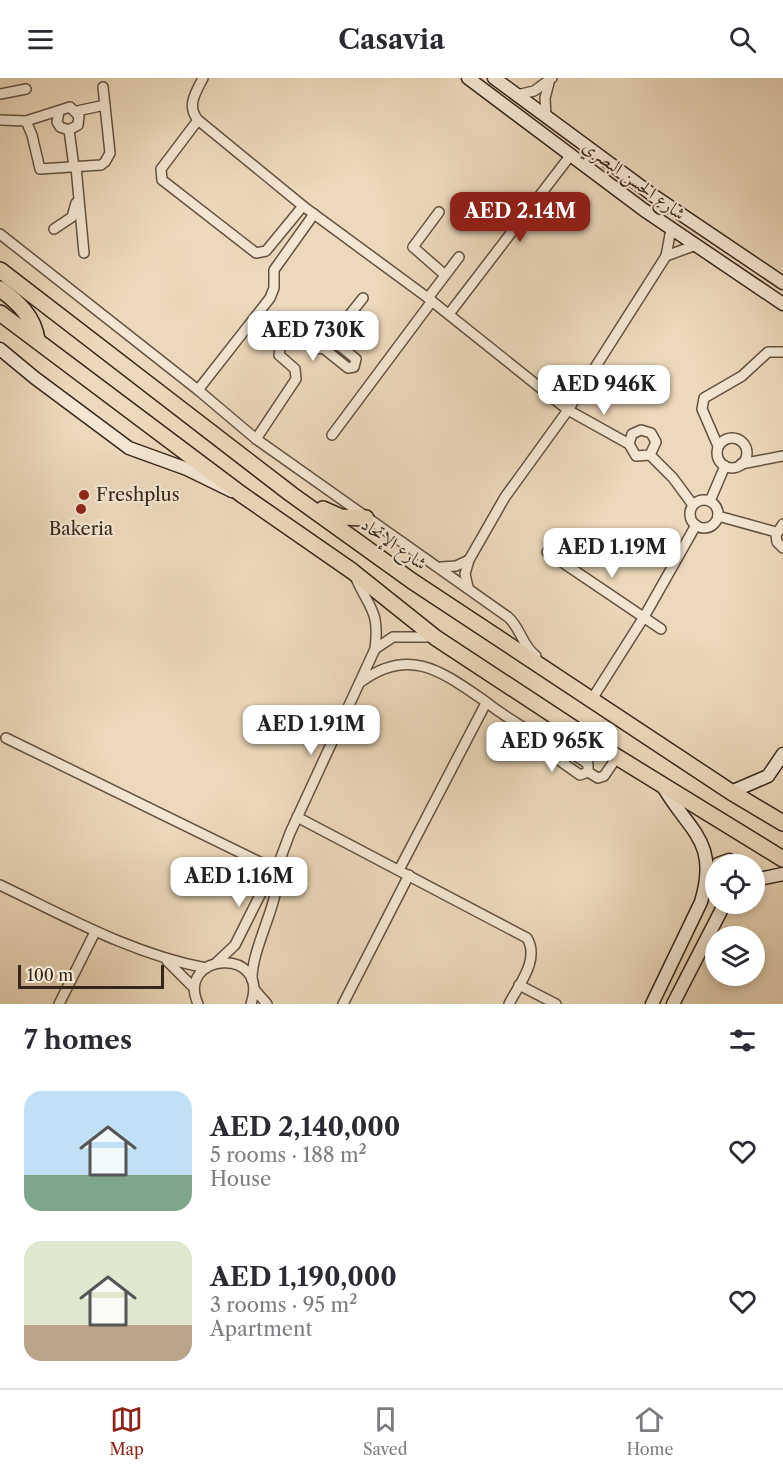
<!DOCTYPE html>
<meta charset="utf-8">
<style>
:root{--surface:#fff;--page:#f7f7f7;--text:#2b2b33;--muted:#7c7c81;--line:#e1e1e2;--accent:#8f2418}
body{margin:0;font-family:"Libre Caslon Text",Amiri,serif;background:var(--page);color:var(--text);height:100vh;display:flex;flex-direction:column;font-size:22px;white-space:nowrap}
*{box-sizing:border-box;margin:0}
p{font-size:20px;color:var(--muted)}
.icon{flex:none;width:33px;height:33px;fill:none;stroke:currentColor;stroke-width:2;stroke-linecap:round;stroke-linejoin:round}
.map{position:relative;height:926px;overflow:hidden}
.panel{display:flex;flex-direction:column;background:var(--surface);flex:1}
.panel>*{flex:none}
.buttons{position:absolute;left:705px;top:776px;display:grid;gap:12px}
.buttons a{display:grid;place-items:center;width:60px;height:60px;border-radius:50%;background:var(--surface);box-shadow:0 3px 9px #0003;font-size:30px}
.scale{position:absolute;left:18px;bottom:15px;width:146px;box-sizing:border-box;padding-left:6px;border:3px solid #352619;border-top:0;font-size:16px;line-height:21px;white-space:nowrap;color:#352619;-webkit-text-stroke:4px #f3e6d2;paint-order:stroke}
.price{position:absolute;translate:-50% -51px;padding:0 14px;border-radius:12px;background:#fff;color:#222;font-size:20px;line-height:39px;filter:drop-shadow(0 2px 3px #0008)}
.price::after{content:'';position:absolute;left:50%;top:36px;width:18px;height:14px;margin-left:-9px;background:inherit;clip-path:polygon(0 0,100% 0,50% 100%)}
.price.selected{background:var(--accent);color:#fff}
ul{padding:0;list-style:none}
li{display:flex;align-items:center;gap:18px;height:150px;padding:0 24px}
li span{display:grid;place-items:center;flex:none;width:168px;height:120px;border-radius:18px;color:#555}
li>.icon{margin-inline-start:auto}
span .icon{width:72px;height:72px;fill:#fffc;stroke-width:1}
li b{font-size:26px}
h2{display:flex;justify-content:space-between;align-items:center;height:72px;padding:0 24px;font-size:26px}
header{display:flex;justify-content:space-between;align-items:center;height:78px;padding:0 24px;background:var(--surface);font-size:27px;font-weight:700}
.tab-bar{display:flex;justify-content:space-around;align-items:center;height:84px;border-top:2px solid var(--line);background:var(--surface);font-size:16px;color:var(--muted)}
.tab-bar a{display:grid;justify-items:center;gap:3px}
.tab-bar .selected{color:var(--accent)}
.map>svg:first-child{display:block}
.lines{fill:none;stroke-linecap:round;stroke-linejoin:round}
.minor-casing{stroke:#635241;stroke-width:12}
.secondary-casing{stroke:#352619;stroke-width:15}
.trunk-casing{stroke:#352619;stroke-width:18}
.minor{stroke:#f3e6d2;stroke-width:9}
.secondary{stroke:#f3e6d2;stroke-width:12}
.trunk{stroke:#ecd8ba;stroke-width:15}
.poi-dot{fill:#8f2418;stroke:#f3e6d2;stroke-width:2}
.labels{text-anchor:middle;dominant-baseline:central;stroke-width:4.5;stroke-linejoin:round;paint-order:stroke}
.street-label{font-size:18px;fill:#352619;stroke:#f3e6d2}
.poi-label{font-size:18px;fill:#352619;stroke:#f3e6d2;text-anchor:start}
</style>
<header><svg class="icon" aria-label="menu" viewBox="0 0 24 24"><path d="M4 6h16M4 12h16M4 18h16"/></svg>Casavia<svg class="icon" aria-label="search" viewBox="0 0 24 24"><circle cx="10" cy="10" r="6"/><path d="M15 15l6 6"/></svg></header>
<div class="map">
<svg width="783" height="926" viewBox="0 0 783 926">
<rect width="100%" height="100%" fill="#ecd8ba"/>
<filter id="stains"><feTurbulence type="fractalNoise" baseFrequency=".00333" numOctaves="4"/><feColorMatrix values="0 0 0 0 .2 0 0 0 0 .09 0 0 0 0 .02 0 0 0 .5 -.17"/></filter>
<radialGradient id="worn" r=".72"><stop offset=".6" stop-color="#630" stop-opacity="0"/><stop offset="1" stop-color="#630" stop-opacity=".3"/></radialGradient>
<g class="lines">
<g class="minor-casing">
<g id="minor">
<path d="M203,0c-7,14 -17,28 -5,42l105,86 125,92 140,112 61,34 7,12 14,-1 6,-13 -5,-9 -10,-3 -9,4 -3,10"/>
<polyline points="0,16 26,11"/>
<polyline points="517,17 534,13 552,0"/>
<polyline points="77,33 105,27"/>
<polyline points="546,38 545,20 549,5"/>
<polyline points="0,42 26,43 70,29 79,38 78,47 69,52 60,49 57,44 59,34"/>
<polyline points="198,42 161,91 162,102 166,105 256,175 266,173 303,128"/>
<polyline points="26,43 32,57 40,91 101,87 105,84 110,75 103,9"/>
<polyline points="69,52 74,89"/>
<polyline points="76,89 84,175"/>
<polyline points="439,134 413,169 445,197"/>
<polyline points="54,151 72,139 76,125"/>
<path d="M0,156l198,156 58,49 252,178c13,11 14,29 28,39"/>
<polyline points="666,178 696,167"/>
<polyline points="428,220 459,179"/>
<polyline points="449,236 570,78"/>
<polyline points="323,270 348,290 354,289 356,281 331,261"/>
<polyline points="198,312 270,220 274,210 274,192 314,136"/>
<polyline points="332,357 432,223"/>
<circle cx="732" cy="375" r="15"/>
<polyline points="256,361 296,301 295,291 279,277 281,266 292,256 315,271 323,270 363,220"/>
<polyline points="718,368 702,331 704,320 742,298 768,274 783,274"/>
<polyline points="650,377 673,400 693,427"/>
<polyline points="741,386 783,378"/>
<circle cx="704" cy="436" r="14"/>
<polyline points="710,423 725,388"/>
<polyline points="718,438 776,454"/>
<polyline points="783,446 776,457 777,464 783,470"/>
<polyline points="547,474 661,551"/>
<polyline points="441,489 456,488 469,482"/>
<polyline points="468,509 465,496 469,482 505,419 568,332 666,178 671,151"/>
<polyline points="375,571 393,559 431,559"/>
<path d="M362,603c47,-34 79,-10 120,18 18,14 38,27 58,38l10,-3 9,-15"/>
<polyline points="592,621 644,539 696,447"/>
<polyline points="6,660 276,792"/>
<polygon points="564,670 588,686 588,694 580,697 556,680 557,672"/>
<polyline points="588,694 598,700 604,698 617,679"/>
<path d="M297,739l230,121c13,22 -8,46 -18,66"/>
<polyline points="399,792 486,625"/>
<path d="M0,807c67,32 132,69 206,83"/>
<polyline points="167,883 194,910"/>
<path d="M217,884l18,-17 31,-62 9,-10 15,-40 85,-184c5,-39 -6,-40 -20,-73"/>
<path d="M252,902c-1,-33 32,-85 23,-107"/>
<polyline points="519,907 556,926"/>
<polyline points="254,911 267,926"/>
<polyline points="59,926 95,854"/>
<path d="M198,926c-23,-52 73,-58 53,0"/>
<polyline points="343,926 409,797"/>
</g>
</g>
<g class="secondary-casing">
<g id="secondary">
<polyline points="468,0 644,132 783,226"/>
<polyline points="494,0 654,118 783,205"/>
<polyline points="0,271 35,300 129,370 187,391 232,413"/>
<polyline points="731,714 768,698 783,676"/>
<polyline points="718,786 729,782 736,786"/>
<polyline points="754,802 783,796"/>
<path d="M652,926l49,-102c19,-63 -14,-71 -40,-119"/>
<polyline points="673,926 725,825"/>
</g>
</g>
<g class="trunk-casing">
<g id="trunk">
<polyline points="0,192 291,416 412,503 731,714 783,745"/>
<path d="M0,211c18,13 34,28 37,51"/>
<polyline points="0,235 241,416 352,493 436,560 617,679 783,781"/>
<polyline points="323,431 341,439 366,440"/>
</g>
</g>
<use href="#minor" class="minor"/>
<use href="#secondary" class="secondary"/>
<use href="#trunk" class="trunk"/>
</g>
<g class="poi-dot">
<circle cx="84" cy="417" r="6"/>
<circle cx="81" cy="431" r="6"/>
</g>
<g class="labels">
<g class="street-label">
<text transform="translate(634 102) rotate(36)">شارع الحسن البصري</text>
<text transform="translate(394 466) rotate(35)">شارع الإتحاد</text>
</g>
<g class="poi-label">
<text x="96" y="417">Freshplus</text>
<text x="81" y="451" text-anchor="middle">Bakeria</text>
</g>
</g>
<rect width="100%" height="100%" filter="url(#stains)"/>
<rect width="100%" height="100%" fill="url(#worn)"/>
</svg>
<div class="buttons">
<a><svg class="icon" aria-label="locate" viewBox="0 0 24 24"><circle cx="12" cy="12" r="6"/><path d="M12 2v4M12 18v4M2 12h4M18 12h4"/></svg></a>
<a><svg class="icon" aria-label="layers" viewBox="0 0 24 24"><path d="M12 4l9 5-9 5-9-5zM3 14l9 5 9-5"/></svg></a>
</div>
<div class="scale">100 m</div>
<b class="price selected" style="left:520px;top:165px">AED 2.14M</b>
<b class="price" style="left:313px;top:284px">AED 730K</b>
<b class="price" style="left:604px;top:338px">AED 946K</b>
<b class="price" style="left:612px;top:501px">AED 1.19M</b>
<b class="price" style="left:311px;top:678px">AED 1.91M</b>
<b class="price" style="left:552px;top:695px">AED 965K</b>
<b class="price" style="left:239px;top:830px">AED 1.16M</b>
</div>
<section class="panel">
<h2>7 homes<svg class="icon" aria-label="filters" viewBox="0 0 24 24"><path d="M4 7h16M4 17h16"/><circle cx="9" cy="7" r="2"/><circle cx="15" cy="17" r="2"/></svg></h2>
<ul>
<li><span style="background:linear-gradient(#bfe0f5 70%,#7fa58c 0)"><svg class="icon" aria-label="home" viewBox="0 0 24 24"><path d="M3 11l9-7 9 7M6 9v11h12V9"/></svg></span><div><b>AED 2,140,000</b><p>5 rooms · 188 m²</p><p>House</p></div><svg class="icon" aria-label="heart" viewBox="0 0 24 24"><path d="M12 20l-8-8c-3-5 5-10 8-4 3-6 11-1 8 4z"/></svg></li>
<li><span style="background:linear-gradient(#dfe7d0 70%,#b9a48a 0)"><svg class="icon" aria-label="home" viewBox="0 0 24 24"><path d="M3 11l9-7 9 7M6 9v11h12V9"/></svg></span><div><b>AED 1,190,000</b><p>3 rooms · 95 m²</p><p>Apartment</p></div><svg class="icon" aria-label="heart" viewBox="0 0 24 24"><path d="M12 20l-8-8c-3-5 5-10 8-4 3-6 11-1 8 4z"/></svg></li>
</ul>
</section>
<nav class="tab-bar">
<a class="selected"><svg class="icon" aria-label="map" viewBox="0 0 24 24"><path d="M3 6l6-2 6 2 6-2v14l-6 2-6-2-6 2zM9 4v14M15 6v14"/></svg>Map</a>
<a><svg class="icon" aria-label="saved" viewBox="0 0 24 24"><path d="M7 4h10v16l-5-4-5 4z"/></svg>Saved</a>
<a><svg class="icon" aria-label="home" viewBox="0 0 24 24"><path d="M3 11l9-7 9 7M6 9v11h12V9"/></svg>Home</a>
</nav>
